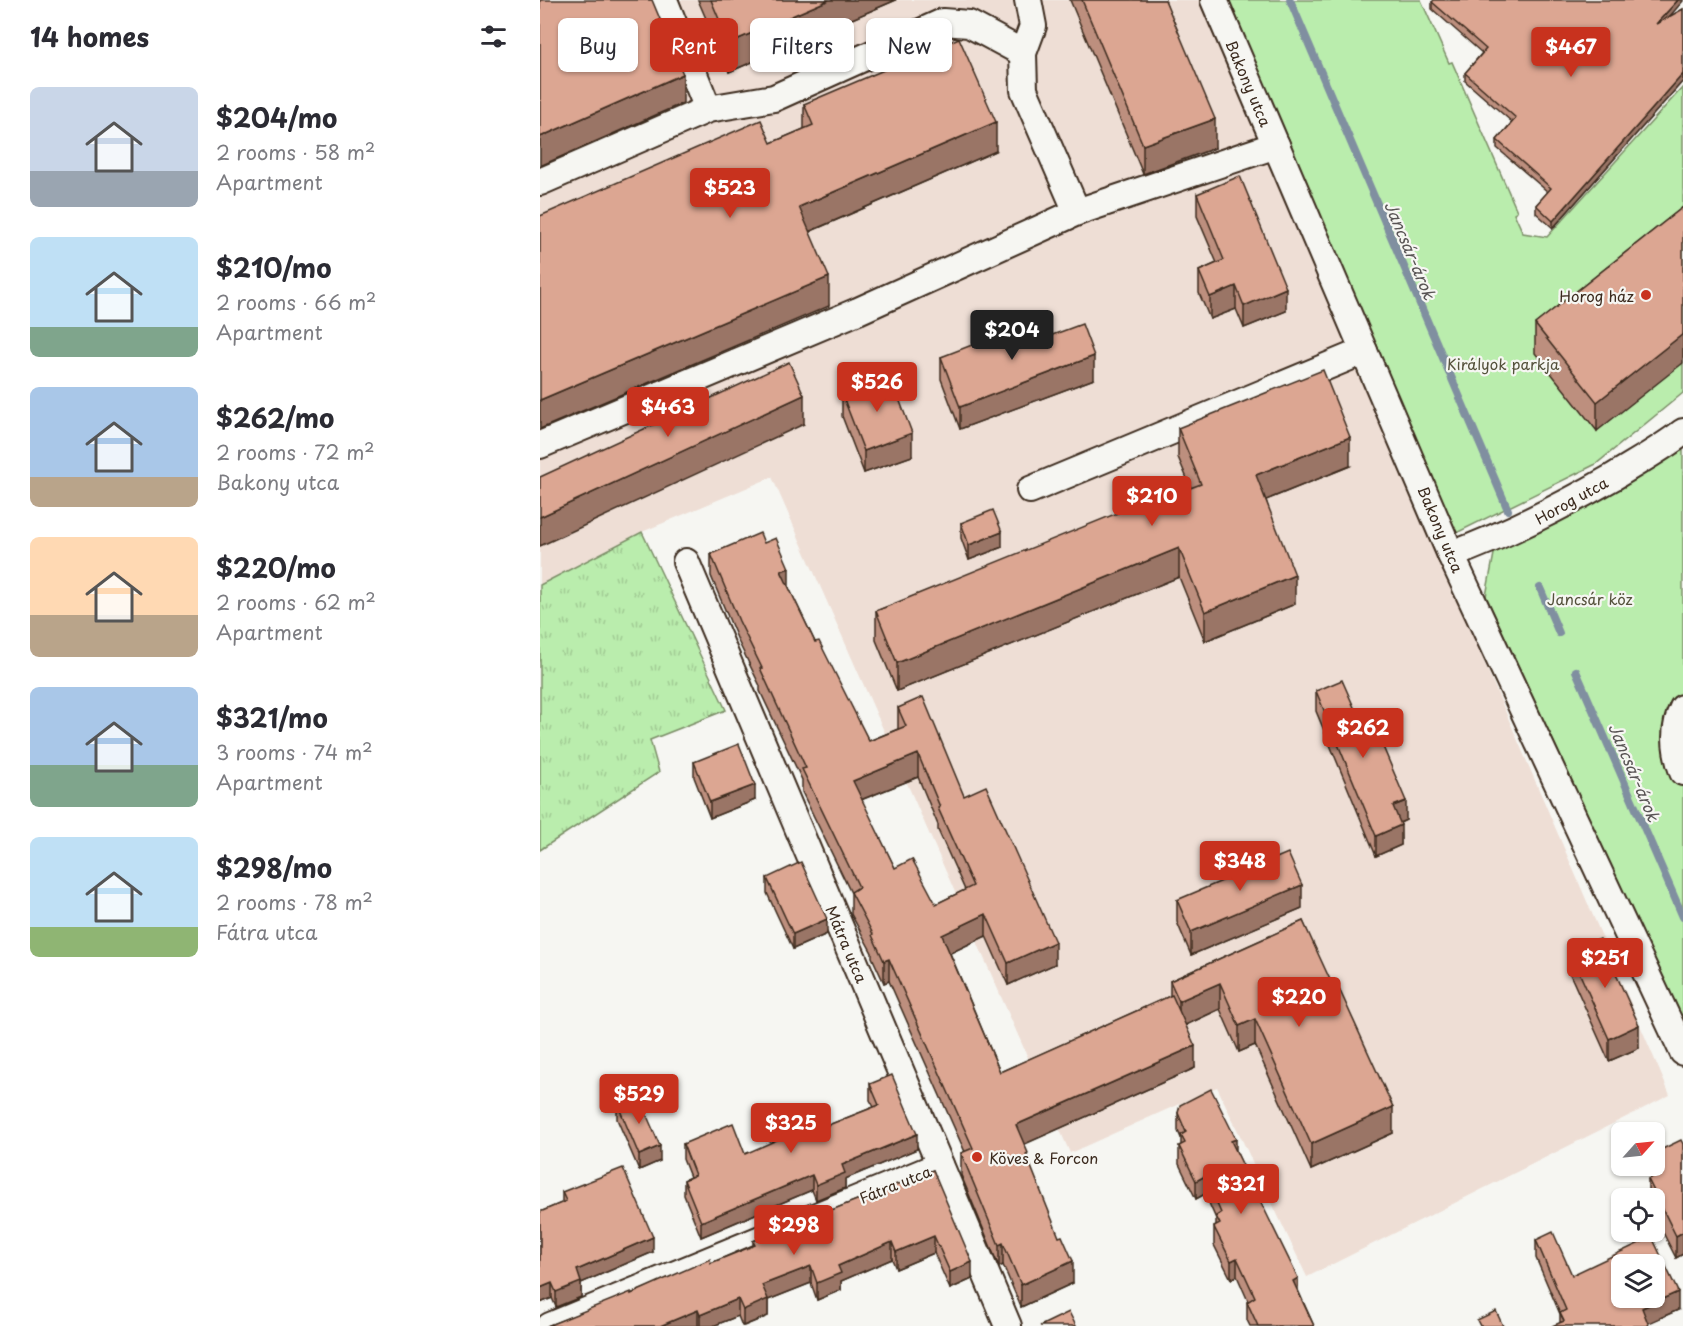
<!DOCTYPE html>
<meta charset="utf-8">
<style>
:root{--surface:#fff;--page:#f7f7f7;--text:#2b2b33;--muted:#7c7c81;--accent:#c8321e}
body{margin:0;font-family:"Playpen Sans",sans-serif;background:var(--page);color:var(--text);height:100vh;display:flex;flex-direction:column;font-size:22px;white-space:nowrap}
*{box-sizing:border-box;margin:0}
p{font-size:20px;color:var(--muted)}
.icon{flex:none;width:33px;height:33px;fill:none;stroke:currentColor;stroke-width:2;stroke-linecap:round;stroke-linejoin:round}
.map{position:relative;flex:1;overflow:hidden}
.side{display:flex;flex-direction:column;background:var(--surface);width:540px}
.side>*{flex:none}
.banner{position:absolute;left:18px;top:18px;width:570px;height:54px;display:flex;gap:12px}
.needle{width:39px;rotate:63deg}
.tools{position:absolute;left:1071px;top:1122px;display:grid;gap:12px}
.tools a{display:grid;place-items:center;width:54px;height:54px;border-radius:9px;background:var(--surface);box-shadow:0 2px 4px #0004;font-size:30px}
.price{position:absolute;translate:-50% -51px;padding:0 14px;border-radius:6px;background:var(--accent);color:#fff;font-size:20px;line-height:39px;filter:drop-shadow(0 2px 3px #0008)}
.price::after{content:'';position:absolute;left:50%;top:36px;width:18px;height:14px;margin-left:-9px;background:inherit;clip-path:polygon(0 0,100% 0,50% 100%)}
.price.current{background:#222;color:#fff}
ul{padding:0;list-style:none}
li{display:flex;align-items:center;gap:18px;height:150px;padding:0 30px}
li span{display:grid;place-items:center;flex:none;width:168px;height:120px;border-radius:9px;color:#555}
li>.icon{margin-inline-start:auto}
span .icon{width:72px;height:72px;fill:#fffc;stroke-width:1}
li b{font-size:26px}
h2{display:flex;justify-content:space-between;align-items:center;height:72px;padding:0 30px;font-size:26px}
.pill{padding:0 21px;border-radius:9px;background:var(--surface);box-shadow:0 2px 4px #0004;font-size:21px;line-height:54px}
.pill.current{background:var(--accent);color:#fff}
main{display:flex;flex:1;min-height:0}
.map>svg:first-child{display:block}
.built{fill:#eeded5}
.grass{fill:url(#grass-tufts);stroke:#7a8c66;stroke-width:1.5}
.park{fill:#baedad;stroke:#7a8c66;stroke-width:1.5}
.lines{fill:none;stroke-linecap:round;stroke-linejoin:round}
.stream{stroke:#808fa0;stroke-width:8}
.minor-casing{stroke:#3b2a1e;stroke-width:30}
.minor{stroke:#f6f6f2;stroke-width:26}
.wall{fill:#bd8f7e;stroke:#3b2a1e;stroke-width:1.5;fill-rule:evenodd}
.shaded-wall{fill:#9a7466;stroke:#3b2a1e;stroke-width:1.5}
.building{fill:#dca692;stroke:#3b2a1e;stroke-width:1.5;fill-rule:evenodd}
.poi-dot{fill:#c8321e;stroke:#f6f6f2;stroke-width:2}
.labels{text-anchor:middle;dominant-baseline:central;stroke-width:4.5;stroke-linejoin:round;paint-order:stroke}
.street-label{font-size:15px;fill:#3b2a1e;stroke:#f6f6f2}
.poi-label{font-size:15px;fill:#3b2a1e;stroke:#f6f6f2;text-anchor:end}
.park-label{font-size:15px;fill:#54513b;stroke:#f6f6f2}
.water-label{font-size:16px;font-style:italic;fill:#585454;stroke:#f6f6f2}
</style>
<main>
<section class="side">
<h2>14 homes<svg class="icon" aria-label="filters" viewBox="0 0 24 24"><path d="M4 7h16M4 17h16"/><circle cx="9" cy="7" r="2"/><circle cx="15" cy="17" r="2"/></svg></h2>
<ul>
<li><span style="background:linear-gradient(#c9d6e8 70%,#9aa5b1 0)"><svg class="icon" aria-label="home" viewBox="0 0 24 24"><path d="M3 11l9-7 9 7M6 9v11h12V9"/></svg></span><div><b>$204/mo</b><p>2 rooms · 58 m²</p><p>Apartment</p></div></li>
<li><span style="background:linear-gradient(#bfe0f5 75%,#7fa58c 0)"><svg class="icon" aria-label="home" viewBox="0 0 24 24"><path d="M3 11l9-7 9 7M6 9v11h12V9"/></svg></span><div><b>$210/mo</b><p>2 rooms · 66 m²</p><p>Apartment</p></div></li>
<li><span style="background:linear-gradient(#a9c7e8 75%,#b9a48a 0)"><svg class="icon" aria-label="home" viewBox="0 0 24 24"><path d="M3 11l9-7 9 7M6 9v11h12V9"/></svg></span><div><b>$262/mo</b><p>2 rooms · 72 m²</p><p>Bakony utca</p></div></li>
<li><span style="background:linear-gradient(#ffd9b3 65%,#b9a48a 0)"><svg class="icon" aria-label="home" viewBox="0 0 24 24"><path d="M3 11l9-7 9 7M6 9v11h12V9"/></svg></span><div><b>$220/mo</b><p>2 rooms · 62 m²</p><p>Apartment</p></div></li>
<li><span style="background:linear-gradient(#a9c7e8 65%,#7fa58c 0)"><svg class="icon" aria-label="home" viewBox="0 0 24 24"><path d="M3 11l9-7 9 7M6 9v11h12V9"/></svg></span><div><b>$321/mo</b><p>3 rooms · 74 m²</p><p>Apartment</p></div></li>
<li><span style="background:linear-gradient(#bfe0f5 75%,#8fb573 0)"><svg class="icon" aria-label="home" viewBox="0 0 24 24"><path d="M3 11l9-7 9 7M6 9v11h12V9"/></svg></span><div><b>$298/mo</b><p>2 rooms · 78 m²</p><p>Fátra utca</p></div></li>
</ul>
</section>
<div class="map">
<svg width="1143" height="1326" viewBox="0 0 1143 1326">
<defs>
<pattern id="grass-tufts" width="24" height="20" patternUnits="userSpaceOnUse" patternTransform="scale(1.5)"><rect width="24" height="20" fill="#baedad"/><path d="M3 7l-1-3M5 7V3M7 7l1-3M15 17l-1-3M17 17v-4M19 17l1-3" fill="none" stroke="#a1cb94"/></pattern>
</defs>
<rect width="100%" height="100%" fill="#f6f6f2"/>
<filter id="ink" filterUnits="userSpaceOnUse"><feTurbulence type="fractalNoise" baseFrequency=".0167" numOctaves="2"/><feDisplacementMap in="SourceGraphic" scale="12" xChannelSelector="R" yChannelSelector="G"/><feConvolveMatrix kernelMatrix="1 2 1 2 8 2 1 2 1" color-interpolation-filters="sRGB"/></filter>
<g filter="url(#ink)">
<polygon class="built" points="0,0 660,0 1130,1095 767,1277 677,1087 530,1153 232,477 102,532 0,585"/>
<polygon class="grass" points="102,532 186,710 110,740 119,772 0,850 0,585"/>
<g class="park">
<polygon points="660,0 881,0 909,63 912,62 977,211 974,213 983,233 1007,237 1143,87 1143,393 1056,464 894,544"/>
<polygon points="1143,432 1143,1020 946,596 957,538"/>
</g>
<g class="lines">
<g class="stream">
<polyline points="750,0 968,510"/>
<polyline points="1000,588 1019,633"/>
<polyline points="1036,671 1143,917"/>
</g>
<g class="minor-casing">
<g id="minor">
<polyline points="124,0 168,109"/>
<polyline points="488,0 493,26 483,53 484,90 537,212"/>
<polyline points="674,0 911,555 1143,1052"/>
<polyline points="0,182 168,109 234,98 403,22 429,24 483,53"/>
<polyline points="0,445 318,311 537,212 736,145"/>
<polyline points="490,490 824,351"/>
<path d="M911,555c57,-21 110,-48 162,-78 24,-15 48,-28 70,-45"/>
<polyline points="146,562 468,1326"/>
<path d="M1143,708c-10,20 -8,43 0,64"/>
<polyline points="10,1326 400,1165"/>
</g>
</g>
<use href="#minor" class="minor"/>
</g>
<g class="wall">
<polygon points="158,0 356,0 189,72"/>
<polygon points="530,0 625,0 675,148 603,174"/>
<polygon points="892,2 1129,17 1143,9 1143,81 1013,228 996,213 996,205 1008,192 957,148 957,140 972,122 925,81 925,73 942,53 892,9"/>
<polygon points="264,104 456,151 269,232 289,306 231,143 264,129"/>
<polygon points="657,194 746,311 704,328 696,309 670,319 659,293 659,271 677,263 657,216"/>
<polygon points="1143,207 1057,431 995,353 995,324"/>
<polygon points="496,341 554,379 420,429 401,379 401,357"/>
<polygon points="302,394 372,456 324,473 302,416"/>
<polygon points="638,428 810,466 726,500 755,604 665,641 639,577 357,691 336,640 336,611 651,488 638,457"/>
<polygon points="421,523 462,547 429,560 421,538"/>
<path d="M224,543l25,45 26,54 54,99 29,-12v-21l66,88 91,168 -47,21 -22,-49 -36,17 50,119 170,-76v-15l133,-60 90,212 -82,37 -56,-125 -16,7 -19,-43 -34,16 9,43 -171,76 4,17 45,122 -52,24 -18,-42 -4,2 -38,-92v-22l4,-1 -76,-171 -5,2 -12,-26v-4l-21,-39v-21l-49,-101v-12l-42,-89v-5l-21,-43 -28,-67v-22zM378,777l20,48v5l27,60 -29,14 -41,-36 -34,-68z"/>
<polygon points="776,691 866,820 860,823 861,845 836,856 776,711"/>
<polygon points="154,762 215,800 170,818 154,777"/>
<polygon points="227,878 287,934 253,949 227,893"/>
<polygon points="637,900 762,908 651,955 637,922"/>
<polygon points="1030,952 1099,1048 1069,1061 1030,974"/>
<polygon points="330,1084 377,1149 305,1179 305,1188 276,1200 272,1190 161,1237 144,1195 144,1180 150,1177 143,1159 143,1144 205,1154 286,1126 334,1107 330,1100"/>
<polygon points="77,1103 120,1161 99,1170 77,1119"/>
<polygon points="638,1113 696,1151 774,1326 710,1326 707,1320 707,1302 708,1301 697,1276 691,1279 674,1245 674,1227 676,1226 676,1219 665,1194 656,1199 639,1164 639,1146 641,1145 641,1138 638,1131"/>
<polygon points="1143,1144 1143,1254 1136,1258 1114,1215 1114,1198 1108,1198 1108,1179 1111,1178 1111,1166 1114,1166 1114,1153"/>
<polygon points="393,1170 432,1279 410,1289 394,1253 356,1269 352,1259 301,1281 301,1290 277,1300 271,1283 228,1300 228,1316 204,1326 202,1326 198,1316 173,1326 7,1326 171,1263 213,1245 213,1241"/>
<polygon points="22,1192 113,1252 41,1283 41,1297 16,1307 12,1298 0,1303 0,1212 22,1203"/>
<polygon points="996,1240 1032,1275 1138,1310 1108,1323 1020,1322 1020,1314 996,1258"/>
</g>
<g class="shaded-wall">
<polygon points="289,0 356,0 189,72 189,43"/>
<polygon points="1138,0 1143,0 1143,1 1116,32 1116,24"/>
<polygon points="143,74 143,103 0,166 0,137"/>
<polygon points="1143,74 1143,81 1013,228 1013,221"/>
<polygon points="675,119 675,148 603,174 603,145"/>
<polygon points="456,122 456,151 259,236 259,207"/>
<polygon points="289,277 289,306 0,429 0,400"/>
<polygon points="696,286 696,309 670,319 670,297"/>
<polygon points="746,288 746,311 704,328 704,306"/>
<polygon points="1143,334 1143,363 1057,431 1057,402"/>
<polygon points="554,356 554,379 420,429 420,407"/>
<polygon points="264,395 264,424 0,546 0,517"/>
<polygon points="372,433 372,456 324,473 324,451"/>
<polygon points="810,437 810,466 716,504 716,475"/>
<polygon points="462,532 462,547 429,560 429,545"/>
<polygon points="639,548 639,577 357,691 357,663"/>
<polygon points="249,568 249,590 241,571"/>
<polygon points="755,575 755,604 665,641 665,612"/>
<polygon points="378,754 378,777 313,803 313,781"/>
<polygon points="215,785 215,800 170,818 170,802"/>
<polygon points="866,801 866,820 853,826 853,806"/>
<polygon points="861,825 861,845 836,856 836,836"/>
<polygon points="762,885 762,908 651,955 651,932"/>
<polygon points="446,914 446,936 402,957 402,935"/>
<polygon points="287,919 287,934 253,949 253,934"/>
<polygon points="515,942 515,964 468,985 468,963"/>
<polygon points="349,959 349,981 344,983 344,961"/>
<polygon points="680,983 680,1009 639,1028 639,1001"/>
<polygon points="715,1019 715,1045 699,1052 699,1026"/>
<polygon points="1099,1025 1099,1048 1069,1061 1069,1039"/>
<polygon points="655,1046 655,1068 476,1148 476,1125"/>
<polygon points="853,1107 853,1133 771,1170 771,1144"/>
<polygon points="377,1134 377,1149 305,1179 305,1188 276,1200 276,1185 302,1165"/>
<polygon points="696,1139 696,1157 691,1141"/>
<polygon points="120,1146 120,1161 99,1170 99,1155"/>
<polygon points="272,1175 272,1190 161,1237 161,1222"/>
<polygon points="665,1176 665,1194 656,1199 656,1181"/>
<polygon points="1143,1232 1143,1254 1136,1258 1136,1236"/>
<polygon points="394,1236 394,1253 356,1269 356,1252"/>
<polygon points="113,1237 113,1252 41,1283 41,1297 16,1307 16,1292 37,1270"/>
<polygon points="352,1242 352,1259 301,1281 301,1290 277,1300 277,1283 298,1266"/>
<polygon points="463,1243 463,1265 459,1267 459,1245"/>
<polygon points="697,1258 697,1276 691,1279 691,1261"/>
<polygon points="533,1261 533,1283 481,1307 481,1285"/>
<polygon points="432,1262 432,1279 410,1289 410,1272"/>
<polygon points="271,1266 271,1283 228,1300 228,1316 203,1326 203,1310 222,1285"/>
<polygon points="758,1278 758,1296 753,1281"/>
<polygon points="12,1283 12,1298 0,1303 0,1288"/>
<polygon points="1138,1292 1138,1310 1102,1326 1102,1308"/>
<polygon points="198,1299 198,1316 173,1326 160,1326 160,1315"/>
<polygon points="158,1310 158,1326 120,1326"/>
</g>
<g class="building">
<polygon points="0,0 112,0 143,74 0,137"/>
<polygon points="171,0 289,0 189,43"/>
<polygon points="542,0 625,0 675,119 603,145"/>
<polygon points="894,0 1138,0 1116,24 1143,9 1143,74 1013,221 996,205 1011,188 957,140 976,118 925,73 946,49 892,2"/>
<polygon points="419,38 456,122 259,207 289,277 0,400 0,216 221,120 231,143 273,125 264,104"/>
<polygon points="700,176 746,288 704,306 696,286 670,297 659,271 684,260 657,194"/>
<polygon points="1143,207 1143,334 1057,402 995,324"/>
<polygon points="489,323 496,341 542,324 554,356 420,407 401,357"/>
<polygon points="249,362 264,395 0,517 0,477"/>
<polygon points="783,370 810,437 716,475 755,575 665,612 639,548 357,663 336,611 617,497 618,500 661,484 638,428"/>
<polygon points="350,375 372,433 324,451 302,394"/>
<polygon points="453,510 462,532 429,545 421,523"/>
<path d="M220,533l4,10 12,-5 13,30 -8,3 34,71 4,-1 50,100 37,-15 -8,-18 25,-11 41,99 22,-10 69,156 -47,21 -22,-49 -44,21 58,137 172,-77 23,51 -179,79 12,28 -2,1 33,83 3,-1 11,25 -52,24 -18,-42 -4,2 -38,-92 12,-5 -84,-189 -5,2 -12,-26 1,-1 -22,-42 8,-5 -57,-118 4,-1 -46,-100h2l-23,-47 -28,-67zM378,754l22,53 -2,1 35,78 -37,18 -24,-45 -17,9 -42,-87z"/>
<polygon points="802,680 828,739 838,735 866,801 853,806 861,825 836,836 776,691"/>
<polygon points="199,744 215,785 170,802 154,762"/>
<polygon points="748,853 762,885 651,932 637,900"/>
<polygon points="261,862 287,919 253,934 227,878"/>
<polygon points="763,921 792,984 796,982 853,1107 771,1144 715,1019 699,1026 680,983 639,1001 630,981"/>
<polygon points="1060,939 1099,1025 1069,1039 1030,952"/>
<polygon points="352,1075 377,1134 302,1165 305,1173 276,1185 272,1175 161,1222 144,1180 155,1175 143,1144 193,1123 205,1154 284,1119 286,1126 339,1105 330,1084"/>
<polygon points="671,1089 696,1139 691,1141 758,1278 753,1281 774,1326 718,1326 707,1302 715,1297 697,1258 691,1261 674,1227 680,1224 676,1216 681,1213 665,1176 656,1181 639,1146 645,1143 641,1135 646,1132 638,1113 640,1105"/>
<polygon points="98,1095 120,1146 99,1155 77,1103"/>
<polygon points="1141,1140 1143,1144 1143,1232 1136,1236 1108,1179 1119,1173 1114,1163 1114,1153"/>
<polygon points="83,1168 113,1237 37,1270 41,1282 16,1292 12,1283 0,1288 0,1212 26,1201 22,1192"/>
<polygon points="393,1170 432,1262 410,1272 394,1236 356,1252 352,1242 298,1266 301,1273 277,1283 271,1266 222,1285 228,1299 203,1310 198,1299 160,1315 158,1310 120,1326 7,1326 91,1292 91,1294 170,1259 171,1263 215,1245 213,1241"/>
<path d="M1013,1232l19,43 80,-38 26,55 -36,16 7,18h-97l12,-5 -4,-8 6,-3 -30,-70zM1082,1264h32v34h-32z"/>
<polygon points="956,1311 963,1326 940,1326 937,1320"/>
<polygon points="529,1312 536,1326 500,1326"/>
</g>
</g>
<g class="poi-dot">
<circle cx="1106" cy="295" r="6"/>
<circle cx="437" cy="1157" r="6"/>
</g>
<g class="labels">
<g class="street-label">
<text transform="translate(709 83) rotate(67)">Bakony utca</text>
<text transform="translate(1031 500) rotate(-29)">Horog utca</text>
<text transform="translate(901 529) rotate(67)">Bakony utca</text>
<text transform="translate(307 944) rotate(67)">Mátra utca</text>
<text transform="translate(355 1184) rotate(-22)">Fátra utca</text>
</g>
<g class="poi-label">
<text x="1094" y="295">Horog ház</text>
<text x="449" y="1157" text-anchor="start">Köves &amp; Forcon</text>
</g>
<g class="park-label">
<text x="963" y="363">Királyok parkja</text>
<text x="1050" y="598">Jancsár köz</text>
</g>
<g class="water-label">
<text transform="translate(871 250) rotate(67)">Jancsár-árok</text>
<text transform="translate(1095 772) rotate(67)">Jancsár-árok</text>
</g>
</g>
</svg>
<div class="tools">
<a><svg class="needle" viewBox="-14 -14 28 28"><path d="M0-13l5 13h-10z" fill="#e53935"/><path d="M0 13l5-13h-10z" fill="#7c7c81"/></svg></a>
<a><svg class="icon" aria-label="locate" viewBox="0 0 24 24"><circle cx="12" cy="12" r="6"/><path d="M12 2v4M12 18v4M2 12h4M18 12h4"/></svg></a>
<a><svg class="icon" aria-label="layers" viewBox="0 0 24 24"><path d="M12 4l9 5-9 5-9-5zM3 14l9 5 9-5"/></svg></a>
</div>
<b class="price" style="left:1031px;top:78px">$467</b>
<b class="price" style="left:190px;top:219px">$523</b>
<b class="price current" style="left:472px;top:361px">$204</b>
<b class="price" style="left:337px;top:413px">$526</b>
<b class="price" style="left:128px;top:438px">$463</b>
<b class="price" style="left:612px;top:527px">$210</b>
<b class="price" style="left:823px;top:759px">$262</b>
<b class="price" style="left:700px;top:892px">$348</b>
<b class="price" style="left:1065px;top:989px">$251</b>
<b class="price" style="left:759px;top:1028px">$220</b>
<b class="price" style="left:99px;top:1125px">$529</b>
<b class="price" style="left:251px;top:1154px">$325</b>
<b class="price" style="left:701px;top:1215px">$321</b>
<b class="price" style="left:254px;top:1256px">$298</b>
<div class="banner">
<a class="pill">Buy</a>
<a class="pill current">Rent</a>
<a class="pill">Filters</a>
<a class="pill">New</a>
</div>
</div>
</main>
